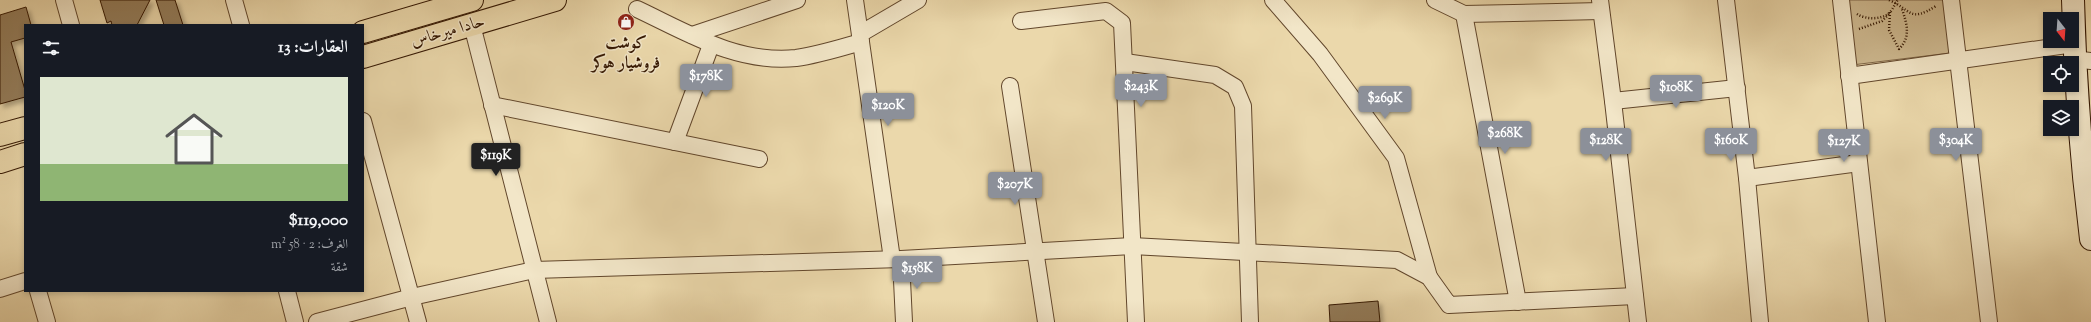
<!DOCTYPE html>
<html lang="ar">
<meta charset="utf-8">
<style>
:root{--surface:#171b24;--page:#20242c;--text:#f1f3f6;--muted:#9ea1a6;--accent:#8c9099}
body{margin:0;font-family:"Sorts Mill Goudy",Amiri,serif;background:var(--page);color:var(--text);direction:rtl;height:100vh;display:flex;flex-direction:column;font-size:15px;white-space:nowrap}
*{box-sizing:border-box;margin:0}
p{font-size:13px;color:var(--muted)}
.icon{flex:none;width:22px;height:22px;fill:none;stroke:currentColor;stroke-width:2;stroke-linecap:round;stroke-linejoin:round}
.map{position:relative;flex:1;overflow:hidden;direction:ltr}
.drawer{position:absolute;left:24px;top:24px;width:340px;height:268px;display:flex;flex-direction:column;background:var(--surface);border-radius:0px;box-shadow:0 2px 6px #0003;direction:rtl}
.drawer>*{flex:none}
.needle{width:26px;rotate:163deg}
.fabs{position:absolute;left:2043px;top:12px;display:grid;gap:8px}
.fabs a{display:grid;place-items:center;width:36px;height:36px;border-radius:0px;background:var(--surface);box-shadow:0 2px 6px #0003;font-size:20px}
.price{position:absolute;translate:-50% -34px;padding:0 9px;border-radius:4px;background:var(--accent);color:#fff;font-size:13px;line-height:26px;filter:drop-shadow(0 1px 2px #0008)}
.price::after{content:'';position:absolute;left:50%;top:24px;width:12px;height:9px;margin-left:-6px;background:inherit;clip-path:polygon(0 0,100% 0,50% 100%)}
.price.current{background:#222;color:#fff}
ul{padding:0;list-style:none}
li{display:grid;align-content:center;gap:8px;height:212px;padding:0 16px}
li span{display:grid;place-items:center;height:124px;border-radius:0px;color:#555}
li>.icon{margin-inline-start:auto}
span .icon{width:72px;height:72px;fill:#fffc;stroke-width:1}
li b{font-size:17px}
h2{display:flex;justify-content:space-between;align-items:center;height:48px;padding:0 16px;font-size:17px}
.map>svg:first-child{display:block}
.green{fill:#ccb78e;stroke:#806748}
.building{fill:#937b5a;stroke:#341702;filter:url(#shadow)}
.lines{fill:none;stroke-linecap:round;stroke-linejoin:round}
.minor-casing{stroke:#62472c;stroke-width:18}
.secondary-casing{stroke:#341702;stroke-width:24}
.primary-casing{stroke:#341702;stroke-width:24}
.path{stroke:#341702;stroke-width:2.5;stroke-dasharray:1 2;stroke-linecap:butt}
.minor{stroke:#f2e6c8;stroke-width:16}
.secondary{stroke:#f2e6c8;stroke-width:22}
.primary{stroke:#ebd8ab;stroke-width:22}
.labels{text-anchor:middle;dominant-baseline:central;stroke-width:3;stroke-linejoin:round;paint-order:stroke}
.street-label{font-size:17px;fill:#341702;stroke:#f2e6c8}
.poi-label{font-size:17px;font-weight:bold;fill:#341702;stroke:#f2e6c8}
</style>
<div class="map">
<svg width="2091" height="322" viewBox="0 0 2091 322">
<defs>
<filter id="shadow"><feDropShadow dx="3.5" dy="3.5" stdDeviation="2" flood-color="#0004"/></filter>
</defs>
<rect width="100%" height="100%" fill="#ebd8ab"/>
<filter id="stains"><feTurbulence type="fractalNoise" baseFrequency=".005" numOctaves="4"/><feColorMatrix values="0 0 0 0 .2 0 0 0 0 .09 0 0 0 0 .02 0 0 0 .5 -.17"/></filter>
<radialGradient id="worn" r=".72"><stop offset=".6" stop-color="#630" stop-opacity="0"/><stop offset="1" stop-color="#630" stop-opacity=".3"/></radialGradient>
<polygon class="green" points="1847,0 1945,0 1950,53 1852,65"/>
<g class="building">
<polygon points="100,0 150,0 137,25 112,25 111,21 107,23"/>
<polygon points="156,0 175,0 183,25 164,25"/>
<polygon points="26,7 31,25 25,25 25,38 11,42 25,90 25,97 0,104 0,15"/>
<polygon points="1378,301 1380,322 1330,322 1329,305"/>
</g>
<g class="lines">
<g class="minor-casing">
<g id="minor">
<polyline points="64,0 71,25"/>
<polyline points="234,0 241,25"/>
<polyline points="855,0 892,259"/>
<polyline points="1273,0 1320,54 1396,158 1429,277"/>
<polyline points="1435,0 1464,14 1601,11"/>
<polyline points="1600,0 1613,101 1638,322"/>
<polyline points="1726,0 1747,178 1760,322"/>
<polyline points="1841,0 1877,322"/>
<polyline points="1951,0 1989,322"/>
<path d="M637,9c51,24 100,55 159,49 22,-3 44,-10 65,-16"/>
<polyline points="1464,14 1518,302"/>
<polyline points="1021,21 1106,11 1122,23 1136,322"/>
<polyline points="472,25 548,322"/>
<polyline points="860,34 918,0"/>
<polyline points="692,35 797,0"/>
<polyline points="2074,59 2091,61"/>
<polyline points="1125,62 1215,75 1235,87 1243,106 1250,322"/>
<polyline points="1849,76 2074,44"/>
<polyline points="1010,86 1046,322"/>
<polyline points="1613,101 1737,88"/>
<polyline points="492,105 759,159"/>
<polyline points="363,121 418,322"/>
<polyline points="675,142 711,45"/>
<polyline points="1747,178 1859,163"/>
<polyline points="901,259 904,322"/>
<polyline points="0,289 25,281"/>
<polyline points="38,291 47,322"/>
<polyline points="287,291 295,322"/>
<polyline points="317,322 412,297 534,270 901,259 1132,246 1397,260 1429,277 1449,305 1635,296"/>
</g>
</g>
<g class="secondary-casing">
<path id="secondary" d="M2073,0c2,80 8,159 18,239"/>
</g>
<g class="primary-casing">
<g id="primary">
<polyline points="363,32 472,0"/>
<polyline points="363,57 555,0"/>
<polyline points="0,135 25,128"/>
<polyline points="0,162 25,154"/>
</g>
</g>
<g class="path">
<path d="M1889,0c23,10 20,23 47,6"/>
<path d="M1890,12l-1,18 10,19c12,-12 8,-25 3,-40"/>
<path d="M1857,14c9,6 27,6 34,-3 3,-4 4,-8 7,-11"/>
<polyline points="1859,29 1882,21 1889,14"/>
</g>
<use href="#minor" class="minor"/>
<use href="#secondary" class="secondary"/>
<use href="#primary" class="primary"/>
</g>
<defs>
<g id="shop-disc" transform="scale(0.9)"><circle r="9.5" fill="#8f2418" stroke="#f2e6c8"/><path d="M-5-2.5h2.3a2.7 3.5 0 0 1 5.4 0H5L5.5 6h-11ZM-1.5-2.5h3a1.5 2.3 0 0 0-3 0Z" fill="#fff"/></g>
</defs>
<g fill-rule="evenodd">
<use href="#shop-disc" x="626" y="22"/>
</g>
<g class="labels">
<g class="street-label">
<text transform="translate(448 32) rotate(-16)">حادا ميرخاس</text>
</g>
<g class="poi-label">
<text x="626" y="44">كوشت<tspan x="626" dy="20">فروشيار هوكر</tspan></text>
</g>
</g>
<rect width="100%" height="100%" filter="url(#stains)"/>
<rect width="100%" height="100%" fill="url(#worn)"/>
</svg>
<div class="fabs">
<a><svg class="needle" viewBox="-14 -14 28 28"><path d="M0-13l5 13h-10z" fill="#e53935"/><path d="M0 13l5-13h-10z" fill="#9ea1a6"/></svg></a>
<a><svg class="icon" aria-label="locate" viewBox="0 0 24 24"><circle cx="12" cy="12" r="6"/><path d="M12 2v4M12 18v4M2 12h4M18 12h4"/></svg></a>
<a><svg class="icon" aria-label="layers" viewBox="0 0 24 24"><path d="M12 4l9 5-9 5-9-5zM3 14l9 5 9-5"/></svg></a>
</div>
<b class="price" style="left:706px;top:98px">$178K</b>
<b class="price" style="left:1141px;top:108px">$243K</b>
<b class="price" style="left:1676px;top:109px">$108K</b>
<b class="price" style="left:1385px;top:120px">$269K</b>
<b class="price" style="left:888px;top:127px">$120K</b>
<b class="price" style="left:1505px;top:155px">$268K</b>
<b class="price" style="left:1606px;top:162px">$128K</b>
<b class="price" style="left:1731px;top:162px">$160K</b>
<b class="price" style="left:1956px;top:162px">$304K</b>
<b class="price" style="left:1844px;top:163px">$127K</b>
<b class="price current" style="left:496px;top:177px">$119K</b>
<b class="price" style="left:1015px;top:206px">$207K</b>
<b class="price" style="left:917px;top:290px">$158K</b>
<section class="drawer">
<h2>العقارات: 13<svg class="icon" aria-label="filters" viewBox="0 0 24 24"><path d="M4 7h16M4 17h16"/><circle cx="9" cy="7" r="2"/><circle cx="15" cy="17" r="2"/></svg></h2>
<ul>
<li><span style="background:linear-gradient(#dfe7d0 70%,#8fb573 0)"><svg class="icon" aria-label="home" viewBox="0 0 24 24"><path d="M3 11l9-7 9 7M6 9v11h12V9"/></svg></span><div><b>$119,000</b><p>الغرف: 2 · 58 m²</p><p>شقة</p></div></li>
</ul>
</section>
</div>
